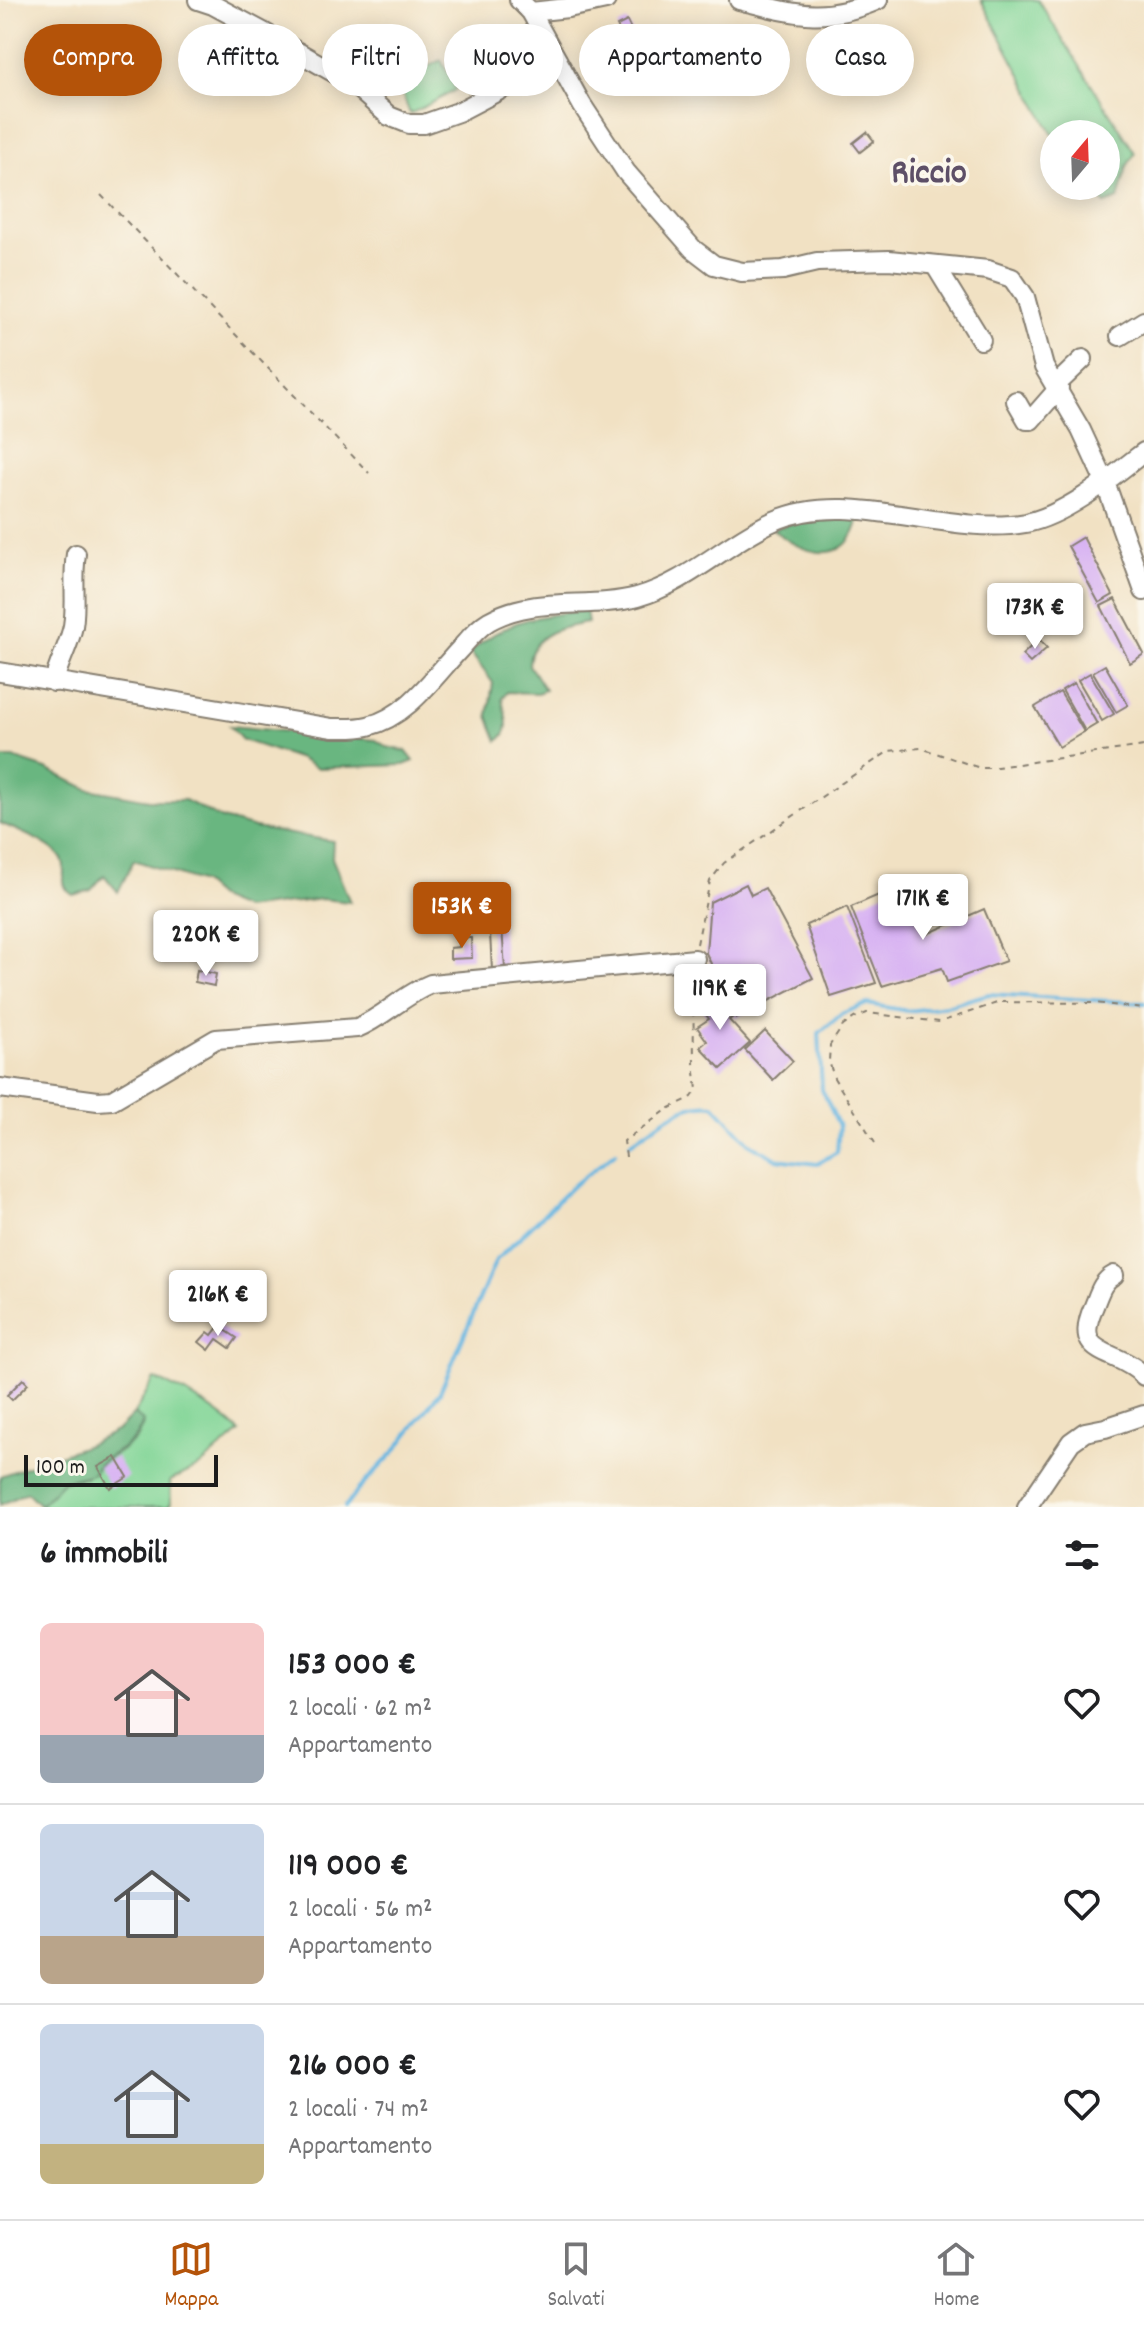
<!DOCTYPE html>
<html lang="it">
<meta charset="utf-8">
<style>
:root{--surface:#fff;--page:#f2f2f2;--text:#202124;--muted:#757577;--line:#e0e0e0;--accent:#b45309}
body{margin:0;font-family:Dekko,sans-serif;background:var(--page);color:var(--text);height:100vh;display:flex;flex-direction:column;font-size:30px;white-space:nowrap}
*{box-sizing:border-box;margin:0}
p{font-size:26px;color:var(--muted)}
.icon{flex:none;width:44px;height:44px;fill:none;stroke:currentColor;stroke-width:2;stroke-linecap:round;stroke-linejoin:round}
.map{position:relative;height:1507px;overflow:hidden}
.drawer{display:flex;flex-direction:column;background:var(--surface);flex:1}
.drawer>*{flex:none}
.hud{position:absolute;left:24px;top:24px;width:1096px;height:72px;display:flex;gap:16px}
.needle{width:52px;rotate:19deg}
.buttons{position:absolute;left:1040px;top:120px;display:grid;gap:16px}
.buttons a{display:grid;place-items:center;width:80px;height:80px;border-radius:50%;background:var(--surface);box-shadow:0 4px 20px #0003;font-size:40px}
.scale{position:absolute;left:24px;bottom:20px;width:194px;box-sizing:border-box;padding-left:8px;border:4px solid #1c1c1c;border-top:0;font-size:22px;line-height:28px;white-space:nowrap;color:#1c1c1c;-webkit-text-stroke:6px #fbf7ec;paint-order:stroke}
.price{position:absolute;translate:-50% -68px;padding:0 18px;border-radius:8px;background:#fff;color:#222;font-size:26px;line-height:52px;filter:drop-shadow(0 2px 4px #0008)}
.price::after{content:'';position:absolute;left:50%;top:48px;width:24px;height:18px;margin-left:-12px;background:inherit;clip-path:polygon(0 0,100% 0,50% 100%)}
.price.selected{background:var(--accent);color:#fff}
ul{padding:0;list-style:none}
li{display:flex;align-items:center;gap:24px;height:200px;padding:0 40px}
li+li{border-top:2px solid var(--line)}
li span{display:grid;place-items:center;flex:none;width:224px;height:160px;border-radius:12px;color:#555}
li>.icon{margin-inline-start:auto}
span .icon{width:96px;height:96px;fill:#fffc;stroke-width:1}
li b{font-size:34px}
h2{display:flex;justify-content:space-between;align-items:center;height:96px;padding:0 40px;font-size:34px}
.pill{padding:0 28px;border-radius:36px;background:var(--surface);box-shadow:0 4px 20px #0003;font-size:28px;line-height:72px}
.pill.selected{background:var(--accent);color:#fff}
.tab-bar{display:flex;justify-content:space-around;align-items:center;height:112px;border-top:2px solid var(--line);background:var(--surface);font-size:22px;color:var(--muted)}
.tab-bar a{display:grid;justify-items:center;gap:4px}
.tab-bar .selected{color:var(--accent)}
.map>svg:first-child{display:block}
.green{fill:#82d597;stroke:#4f785a;stroke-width:2}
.forest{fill:#69b680;stroke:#42694e;stroke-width:2}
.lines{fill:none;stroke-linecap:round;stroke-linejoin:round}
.stream{stroke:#66b6e1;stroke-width:4}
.building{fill:#d5aef3}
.minor-casing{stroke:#867e70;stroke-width:22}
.path{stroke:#867e70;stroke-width:2;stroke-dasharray:6 6;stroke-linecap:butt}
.minor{stroke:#fff;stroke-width:18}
.labels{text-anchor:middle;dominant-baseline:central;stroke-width:7;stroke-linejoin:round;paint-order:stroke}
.quarter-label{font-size:36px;font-weight:bold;fill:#5d4f67;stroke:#fbf7ec}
</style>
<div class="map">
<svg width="1144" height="1507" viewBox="0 0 1144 1507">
<rect width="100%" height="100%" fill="#fbf7ec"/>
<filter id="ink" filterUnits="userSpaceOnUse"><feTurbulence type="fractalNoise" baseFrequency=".0125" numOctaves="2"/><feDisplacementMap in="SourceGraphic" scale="16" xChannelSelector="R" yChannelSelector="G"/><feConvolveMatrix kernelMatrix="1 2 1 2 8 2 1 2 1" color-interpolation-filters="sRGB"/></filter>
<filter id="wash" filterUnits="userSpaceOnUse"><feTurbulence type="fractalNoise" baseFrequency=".006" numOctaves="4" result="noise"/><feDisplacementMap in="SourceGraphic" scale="32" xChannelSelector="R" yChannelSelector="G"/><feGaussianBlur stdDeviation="1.8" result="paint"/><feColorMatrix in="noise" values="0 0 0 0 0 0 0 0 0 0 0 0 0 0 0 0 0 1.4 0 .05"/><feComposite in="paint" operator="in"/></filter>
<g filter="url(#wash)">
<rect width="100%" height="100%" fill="#f1e1c3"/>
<g class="green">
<polygon points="981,0 1038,0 1135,153 1127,166 1118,199 1105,204 1091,186 1106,186 1106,134 1054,134 1054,137"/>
<polygon points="441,60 456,90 410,114 398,82"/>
<path d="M154,1379c32,12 61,30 86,53l-40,34 -30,15 1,22 -4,4h-125l-2,-2 24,-24 21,-3 17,-16 16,-9 18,-14 7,-14 -9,-11z"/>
</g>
<g class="forest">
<path d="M695,29c30,3 45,24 20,48l-10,-15 -26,16 -15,-25 17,-17z"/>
<path d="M812,517h47c-10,51 -56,39 -86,12z"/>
<path d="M586,610l2,13c-26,4 -58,10 -59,42l16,25 -8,3 -30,-1 -5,6c2,17 12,31 -4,43l-10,-25 5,-33 -23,-31c40,-35 66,-35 116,-42z"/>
<polygon points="230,726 376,740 387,747 406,751 414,761 404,765 316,768 300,759 242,740"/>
<path d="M0,758h13l33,11 42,20 61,11h36l37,19 33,9 78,13 -1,17 18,44 -28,-3 -78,10 -24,-10 -18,-16 -68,-23 -16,32 -14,-17 -13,15 -18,5c-18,-11 -2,-27 -14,-40 -12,-13 -43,-25 -59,-32z"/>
<path d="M134,1414l9,7c-10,33 -39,29 -50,53l-29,7 -24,24 -13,-13 -27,13v-29l88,-31 30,-15z"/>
</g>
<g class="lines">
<g class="stream">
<path d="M630,1143c25,-16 52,-42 84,-38l36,39 27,15 40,5 20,-12 2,-26 -17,-36 -3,-57 24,-20 24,-9 41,7 38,-5 43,-12 155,9"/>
<polyline points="345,1507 357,1491 395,1451 440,1392 496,1260 575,1184 616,1152"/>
</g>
</g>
<g id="blocks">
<g class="building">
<polygon points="627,21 636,40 626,44 617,26"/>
<polygon points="867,132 874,141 860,152 853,143"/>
<polygon points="1083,537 1113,595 1099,603 1068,546"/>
<polygon points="1115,599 1144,654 1130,663 1101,606"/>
<polygon points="1039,639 1047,648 1030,663 1022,655"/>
<polygon points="1105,665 1128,705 1116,712 1093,672"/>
<polygon points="1090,673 1114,714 1102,721 1078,680"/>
<polygon points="1074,683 1097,724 1085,731 1062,690"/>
<polygon points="1060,692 1084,732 1059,747 1035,707"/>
<polygon points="746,884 751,895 765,888 813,978 736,1018 706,953 710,902"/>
<polygon points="895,888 927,934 984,909 1006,961 947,982 942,968 882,986 851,907"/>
<polygon points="847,907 876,983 831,997 806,925"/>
<polygon points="501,914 505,969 492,970 489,915"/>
<polygon points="459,938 471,938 472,958 450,959 450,948 459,947"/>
<polygon points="197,970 216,974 214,986 195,982"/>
<polygon points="720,990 733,1017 729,1020 750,1043 721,1069 700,1047 707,1041 697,1027 709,1019 699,1005"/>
<polygon points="765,1031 793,1061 773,1080 745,1050"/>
<polygon points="219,1326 237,1338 230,1348 217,1339 209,1350 199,1342 208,1332 212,1335"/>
<polygon points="23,1379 28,1384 12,1400 7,1395"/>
<polygon points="116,1457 128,1477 110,1488 98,1467"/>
</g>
</g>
</g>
<g filter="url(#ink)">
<use href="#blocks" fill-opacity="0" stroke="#867e70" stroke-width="2"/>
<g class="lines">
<g class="minor-casing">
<g id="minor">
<polyline points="198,0 213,5 265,33 352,83 389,116 409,124 424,124 458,112 557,60"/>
<polyline points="519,0 531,12 582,105 626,172 693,249 714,265 742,272 783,270 817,262 889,260 988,270 1012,278 1025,297 1044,367 1081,430 1105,482 1144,591"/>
<path d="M739,0c56,14 84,24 139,0"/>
<polyline points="531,12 568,8 606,0"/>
<polyline points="935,265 981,340"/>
<polyline points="1120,336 1144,321"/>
<polyline points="1056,385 1083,359"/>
<polyline points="1016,401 1027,420 1031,420 1059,388"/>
<path d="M0,672l332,56c12,0 24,1 36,-2 39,-9 65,-48 91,-76 9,-10 18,-22 30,-29 46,-26 99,-11 148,-24 51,-14 90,-55 137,-76 77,-34 170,16 252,2 40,-8 86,-46 118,-71"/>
<path d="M54,682c4,-19 15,-36 19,-56 4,-23 -1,-48 3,-72"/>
<path d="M0,1088l98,13 14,-1 104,-61 141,-11c27,-11 46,-33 74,-44l264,-25"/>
<path d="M1114,1275c-12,6 -15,19 -20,31 -24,53 22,41 50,70"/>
<polyline points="1027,1507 1071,1442 1085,1432 1105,1428 1144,1415"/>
</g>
</g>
<g class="path">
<polyline points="101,195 369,473"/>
<polyline points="697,944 710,881 724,863 889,751 921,748 980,768 990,768 1144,746"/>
<polyline points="875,1143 834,1078 829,1061 830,1045 843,1026 854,1018 867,1013 940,1022 1000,1002 1095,1003 1144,1009"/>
<polyline points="626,1157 624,1141 668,1109 692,1097 697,1090 694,1063 693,974"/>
</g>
<use href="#minor" class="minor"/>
</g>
</g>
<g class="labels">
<g class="quarter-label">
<text x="929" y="175">Riccio</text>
</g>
</g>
</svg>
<div class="buttons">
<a><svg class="needle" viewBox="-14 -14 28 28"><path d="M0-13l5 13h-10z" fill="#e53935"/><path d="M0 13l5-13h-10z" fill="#757577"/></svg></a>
</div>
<div class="scale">100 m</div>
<b class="price" style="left:1035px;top:651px">173K €</b>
<b class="price" style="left:923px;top:942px">171K €</b>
<b class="price selected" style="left:462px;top:950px">153K €</b>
<b class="price" style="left:206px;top:978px">220K €</b>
<b class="price" style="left:720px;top:1032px">119K €</b>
<b class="price" style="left:218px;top:1338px">216K €</b>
<div class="hud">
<a class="pill selected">Compra</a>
<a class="pill">Affitta</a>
<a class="pill">Filtri</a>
<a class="pill">Nuovo</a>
<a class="pill">Appartamento</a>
<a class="pill">Casa</a>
</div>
</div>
<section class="drawer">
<h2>6 immobili<svg class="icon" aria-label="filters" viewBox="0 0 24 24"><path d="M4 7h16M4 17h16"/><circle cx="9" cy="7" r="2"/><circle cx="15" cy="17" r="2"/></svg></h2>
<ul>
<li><span style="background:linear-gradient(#f6c9c9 70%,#9aa5b1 0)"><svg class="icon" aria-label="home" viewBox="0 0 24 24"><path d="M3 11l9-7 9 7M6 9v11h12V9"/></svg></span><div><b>153 000 €</b><p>2 locali · 62 m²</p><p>Appartamento</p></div><svg class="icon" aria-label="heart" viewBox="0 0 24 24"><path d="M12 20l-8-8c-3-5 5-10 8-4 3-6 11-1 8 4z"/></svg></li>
<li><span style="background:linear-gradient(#c9d6e8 70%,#b9a48a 0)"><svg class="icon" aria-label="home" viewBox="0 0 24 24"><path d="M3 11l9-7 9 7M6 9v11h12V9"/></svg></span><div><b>119 000 €</b><p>2 locali · 56 m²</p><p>Appartamento</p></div><svg class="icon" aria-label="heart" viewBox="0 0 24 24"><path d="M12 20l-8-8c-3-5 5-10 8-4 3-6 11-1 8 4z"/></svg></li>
<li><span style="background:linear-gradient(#c9d6e8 75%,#c2b280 0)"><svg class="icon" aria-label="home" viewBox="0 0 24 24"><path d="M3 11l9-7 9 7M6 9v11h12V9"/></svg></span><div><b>216 000 €</b><p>2 locali · 74 m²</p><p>Appartamento</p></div><svg class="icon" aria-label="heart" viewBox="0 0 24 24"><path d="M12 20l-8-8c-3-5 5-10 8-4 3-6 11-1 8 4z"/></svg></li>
</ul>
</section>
<nav class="tab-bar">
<a class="selected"><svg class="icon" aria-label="map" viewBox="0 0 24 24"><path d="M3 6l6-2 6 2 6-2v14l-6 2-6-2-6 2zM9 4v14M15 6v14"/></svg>Mappa</a>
<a><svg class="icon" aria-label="saved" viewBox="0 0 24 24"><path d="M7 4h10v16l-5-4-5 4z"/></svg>Salvati</a>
<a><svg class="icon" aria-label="home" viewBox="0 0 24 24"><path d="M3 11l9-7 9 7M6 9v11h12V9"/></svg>Home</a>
</nav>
